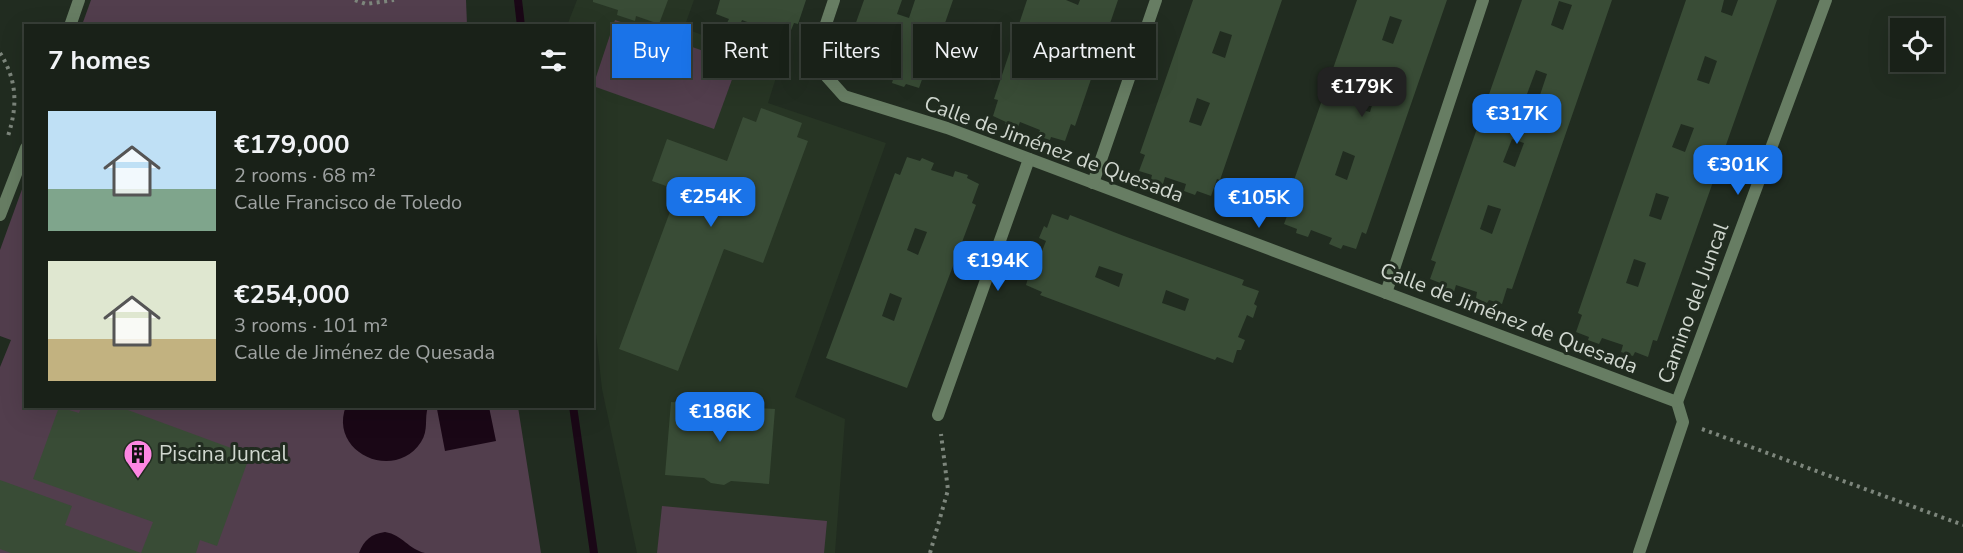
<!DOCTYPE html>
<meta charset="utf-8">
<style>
:root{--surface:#192118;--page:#222921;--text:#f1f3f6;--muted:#9fa3a2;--line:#373e37;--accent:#1a73e8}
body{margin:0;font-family:"Nunito Sans",sans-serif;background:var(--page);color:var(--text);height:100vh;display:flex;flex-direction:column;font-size:22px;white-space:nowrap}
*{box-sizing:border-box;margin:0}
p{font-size:20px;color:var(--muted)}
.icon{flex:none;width:33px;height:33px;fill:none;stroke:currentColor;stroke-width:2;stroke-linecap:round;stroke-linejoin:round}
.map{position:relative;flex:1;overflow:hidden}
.side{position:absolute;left:24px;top:24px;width:570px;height:384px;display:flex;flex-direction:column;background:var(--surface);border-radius:0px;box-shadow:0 6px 24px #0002,0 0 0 2px var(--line)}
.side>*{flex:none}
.top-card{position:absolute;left:612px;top:24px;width:570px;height:54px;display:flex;gap:12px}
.tools{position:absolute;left:1890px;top:18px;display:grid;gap:12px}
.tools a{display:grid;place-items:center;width:54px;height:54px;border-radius:0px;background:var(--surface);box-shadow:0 6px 24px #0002,0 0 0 2px var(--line);font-size:30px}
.price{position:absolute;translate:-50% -51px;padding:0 14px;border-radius:12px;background:var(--accent);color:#fff;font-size:20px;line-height:39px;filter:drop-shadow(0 2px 3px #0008)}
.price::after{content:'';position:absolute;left:50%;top:36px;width:18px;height:14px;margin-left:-9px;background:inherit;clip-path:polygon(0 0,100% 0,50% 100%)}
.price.selected{background:#222;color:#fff}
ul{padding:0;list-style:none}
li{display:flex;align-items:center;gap:18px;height:150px;padding:0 24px}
li span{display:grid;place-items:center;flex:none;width:168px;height:120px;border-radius:0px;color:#555}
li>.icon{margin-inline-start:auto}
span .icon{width:72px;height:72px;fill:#fffc;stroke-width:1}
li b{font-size:26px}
h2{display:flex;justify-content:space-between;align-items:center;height:72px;padding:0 24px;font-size:26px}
.chip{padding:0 21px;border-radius:0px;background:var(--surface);box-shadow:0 6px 24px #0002,0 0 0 2px var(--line);font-size:21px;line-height:54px}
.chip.selected{background:var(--accent);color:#fff}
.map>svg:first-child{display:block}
.built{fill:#273524}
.green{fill:#523e4d}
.water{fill:#1a0716}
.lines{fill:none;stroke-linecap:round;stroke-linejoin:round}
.stream{stroke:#1a0716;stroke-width:8}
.building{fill:#394c36;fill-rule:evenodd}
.path{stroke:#7d867c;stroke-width:4;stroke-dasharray:3 4.5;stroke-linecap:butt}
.service{stroke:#677d63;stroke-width:12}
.minor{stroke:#677d63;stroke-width:12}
.labels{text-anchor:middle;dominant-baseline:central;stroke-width:6;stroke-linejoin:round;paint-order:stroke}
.street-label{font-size:21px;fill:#d0d7cf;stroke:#212c20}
.poi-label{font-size:21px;fill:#d0d7cf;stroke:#212c20;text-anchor:start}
</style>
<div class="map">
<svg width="1963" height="553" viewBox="0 0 1963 553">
<rect width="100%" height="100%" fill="#212c20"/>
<polygon class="built" points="577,0 694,0 684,28 780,65 768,103 886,143 795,397 845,419 835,553 637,553 602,389 593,306 592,26 559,25 558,23 568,23"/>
<g class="green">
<polygon points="91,0 466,0 467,25 82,25"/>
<polygon points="615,20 738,63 714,129 593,86"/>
<polygon points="25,181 26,406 518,407 541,553 0,553 0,367 11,340 0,336 0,250"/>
<polygon points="662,506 827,521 824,553 657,553"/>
</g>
<g class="water">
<path d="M346,406l82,1c-4,11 1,23 -7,35 -27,41 -93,10 -75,-36z"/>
<polygon points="435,407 489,407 496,441 445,451 437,409"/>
<path d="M385,532c18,3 23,17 40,21h-66c5,-13 12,-19 26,-21z"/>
</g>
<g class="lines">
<g class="stream">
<polyline points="518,0 521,26"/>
<polyline points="573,406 594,553"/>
</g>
</g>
<g class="building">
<polygon points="593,0 668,0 659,24 636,16 635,21 617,15 618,10 593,2"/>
<polygon points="720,0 806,0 798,24 794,23 787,40 774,35 773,39 761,34 763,28 742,20 739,27 727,23 729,19 716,14"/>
<polygon points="864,0 902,0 897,14 909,18 915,0 953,0 928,72 925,71 919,88 906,84 904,87 892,83 894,76 873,69 871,75 859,71 860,68 847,63 852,46 848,45"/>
<path d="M1027,0h39l12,5 2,-5h38l-43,126 -4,-2 -6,17 -14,-4 -1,3 -12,-4 2,-6 -20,-8 -3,7 -12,-5 1,-2 -13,-6 5,-16 -4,-1zM1051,44l12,4 -9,24 -11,-5z"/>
<path d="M1193,0h89l-62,180 -3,-1 -6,17 -14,-5 -2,4 -11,-4 2,-7 -21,-7 -2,7 -12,-5 1,-4 -13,-4 6,-16 -5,-2zM1220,31l12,4 -7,23 -13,-5zM1197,98l13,5 -9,23 -12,-4z"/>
<path d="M1357,0h90l-81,234 -4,-2 -6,17 -13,-4 -2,4 -12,-5 3,-6 -21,-8 -3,7 -12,-4 1,-4 -13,-5 6,-16 -5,-2zM1390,16l12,4 -9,24 -11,-4zM1366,85l11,4 -7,23 -12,-3zM1343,151l12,5 -8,24 -12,-5z"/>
<path d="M1522,0h90l-100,289 -5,-1 -5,16 -13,-4 -2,3 -11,-5 1,-6 -21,-7 -2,7 -12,-5 1,-3 -13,-5 6,-17 -5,-2zM1559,1l13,4 -9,25 -12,-5zM1536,70l11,4 -8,24 -12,-4zM1512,139l12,4 -9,24 -12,-5zM1488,205l13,4 -9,25 -12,-5z"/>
<path d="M1686,0h38l-3,12 11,4 6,-16h39l-120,341 -4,-1 -5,17 -13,-5 -2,4 -12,-4 2,-7 -21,-7 -3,6 -11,-4 1,-3 -13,-5 6,-17 -4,-2zM1705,56l12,5 -8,23 -12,-4zM1681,124l13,4 -9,24 -13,-5zM1656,193l13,4 -8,23 -12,-4zM1634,259l12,4 -8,24 -12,-4z"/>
<polygon points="761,108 802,123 797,137 808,141 763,263 724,249 678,371 619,349 671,209 676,211 683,192 652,181 667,139 727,161 743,117 756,122"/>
<path d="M907,157l13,4 2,-3 12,5 -3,7 22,7 2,-6 13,4 -1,3 12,6 -7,19 4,2 -69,183 -81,-30 69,-185 5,2zM915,228l12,4 -9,23 -11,-5zM890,293l12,5 -8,23 -12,-5z"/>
<path d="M1052,214l16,6 2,-5 54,21 120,44 -2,5 17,6 -5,13 3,2 -4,12 -6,-3 -9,22 7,3 -4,10h-4l-4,13 -16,-6 -2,3 -54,-20 -121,-45 2,-3 -16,-7 4,-14 -2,-1 4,-11 6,2 8,-20 -7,-3 5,-12 3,2zM1099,266l24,8 -4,13 -24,-10zM1166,290l23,9 -4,12 -23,-8z"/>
<polygon points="671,402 775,409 769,484 731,481 724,485 711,483 704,478 665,475"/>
<polygon points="82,406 117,406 250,455 217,546 200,540 196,553 141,553 153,522 33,479 59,407 79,413"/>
<polygon points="0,480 72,506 65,525 141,553 11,553 0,549"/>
</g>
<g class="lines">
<g class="path">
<polyline points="355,0 366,4 394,0"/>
<path d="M0,53c17,27 18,52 8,83"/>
<polyline points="1702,429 1963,525"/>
<polyline points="930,553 948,490 941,434"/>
</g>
<g class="service">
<polyline points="70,26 79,0"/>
<polyline points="0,215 26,148"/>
<polyline points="1639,553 1683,422 1677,402"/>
</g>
<g class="minor">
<polyline points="834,0 818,48 827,77 844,96 947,128 1677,402 1826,0"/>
<polyline points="1093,183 1156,0"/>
<polyline points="1386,293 1483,0"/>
<polyline points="938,415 1029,159"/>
</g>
</g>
<defs>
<g id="building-pin" transform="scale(1.5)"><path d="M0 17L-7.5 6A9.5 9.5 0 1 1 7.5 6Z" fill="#fd86e2" stroke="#212c20"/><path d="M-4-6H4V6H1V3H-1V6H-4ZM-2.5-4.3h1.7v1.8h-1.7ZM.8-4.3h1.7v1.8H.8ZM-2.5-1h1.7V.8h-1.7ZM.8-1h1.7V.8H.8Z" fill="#111"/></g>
</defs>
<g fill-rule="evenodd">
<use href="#building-pin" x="138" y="454"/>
</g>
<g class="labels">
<g class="street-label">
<text transform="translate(1054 149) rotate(20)">Calle de Jiménez de Quesada</text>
<text transform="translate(1693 303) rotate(-70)">Camino del Juncal</text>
<text transform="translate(1509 318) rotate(21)">Calle de Jiménez de Quesada</text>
</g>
<g class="poi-label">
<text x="159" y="454">Piscina Juncal</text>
</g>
</g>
</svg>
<div class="tools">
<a><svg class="icon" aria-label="locate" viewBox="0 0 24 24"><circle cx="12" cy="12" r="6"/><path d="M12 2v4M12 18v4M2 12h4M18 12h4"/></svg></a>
</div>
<b class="price selected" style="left:1362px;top:118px">€179K</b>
<b class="price" style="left:1517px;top:145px">€317K</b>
<b class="price" style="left:1738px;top:196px">€301K</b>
<b class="price" style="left:711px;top:228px">€254K</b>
<b class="price" style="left:1259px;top:229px">€105K</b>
<b class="price" style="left:998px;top:292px">€194K</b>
<b class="price" style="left:720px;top:443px">€186K</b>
<div class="top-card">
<a class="chip selected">Buy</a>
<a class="chip">Rent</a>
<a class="chip">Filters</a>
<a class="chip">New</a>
<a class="chip">Apartment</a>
</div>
<section class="side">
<h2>7 homes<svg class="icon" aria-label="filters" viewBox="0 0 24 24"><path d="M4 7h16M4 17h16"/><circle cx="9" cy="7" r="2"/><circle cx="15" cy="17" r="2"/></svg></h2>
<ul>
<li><span style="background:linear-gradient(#bfe0f5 65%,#7fa58c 0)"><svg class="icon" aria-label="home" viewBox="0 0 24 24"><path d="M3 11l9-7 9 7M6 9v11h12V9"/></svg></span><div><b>€179,000</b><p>2 rooms · 68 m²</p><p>Calle Francisco de Toledo</p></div></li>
<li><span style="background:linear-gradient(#dfe7d0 65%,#c2b280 0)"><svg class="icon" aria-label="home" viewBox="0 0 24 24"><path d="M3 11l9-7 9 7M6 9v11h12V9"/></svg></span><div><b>€254,000</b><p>3 rooms · 101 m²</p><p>Calle de Jiménez de Quesada</p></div></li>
</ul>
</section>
</div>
